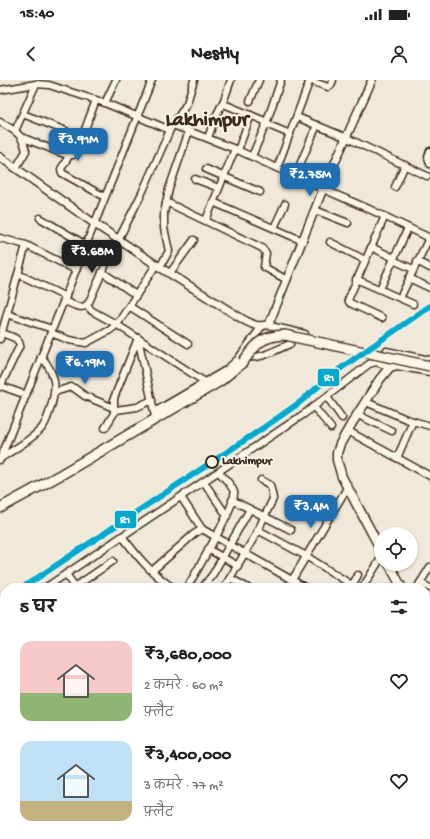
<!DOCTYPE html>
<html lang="hi">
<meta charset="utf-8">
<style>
:root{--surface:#fff;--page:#f6f6f6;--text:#202124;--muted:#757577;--accent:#1f6fb2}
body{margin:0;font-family:"Gochi Hand","Playpen Sans Deva",sans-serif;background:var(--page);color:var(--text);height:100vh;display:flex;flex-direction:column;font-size:15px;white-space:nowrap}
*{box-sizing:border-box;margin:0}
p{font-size:13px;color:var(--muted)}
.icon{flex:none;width:22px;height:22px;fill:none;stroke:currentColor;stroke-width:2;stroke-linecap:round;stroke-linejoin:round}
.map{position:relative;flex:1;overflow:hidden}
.side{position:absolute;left:0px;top:503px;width:430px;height:256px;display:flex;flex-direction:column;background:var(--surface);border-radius:16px 16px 0 0;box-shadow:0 1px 3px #0004}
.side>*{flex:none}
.buttons{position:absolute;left:374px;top:447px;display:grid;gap:8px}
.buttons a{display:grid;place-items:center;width:44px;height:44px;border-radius:50%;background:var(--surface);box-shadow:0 1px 3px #0004;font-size:20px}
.price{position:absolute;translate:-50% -34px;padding:0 9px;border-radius:8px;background:var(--accent);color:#fff;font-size:13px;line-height:26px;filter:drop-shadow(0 1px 2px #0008)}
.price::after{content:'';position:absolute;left:50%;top:24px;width:12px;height:9px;margin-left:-6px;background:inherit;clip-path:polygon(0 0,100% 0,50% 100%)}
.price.active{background:#222;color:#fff}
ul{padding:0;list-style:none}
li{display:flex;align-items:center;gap:12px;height:100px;padding:0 20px}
li span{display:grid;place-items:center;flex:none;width:112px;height:80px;border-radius:12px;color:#555}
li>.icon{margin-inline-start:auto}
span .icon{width:48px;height:48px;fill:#fffc;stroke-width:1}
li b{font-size:17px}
h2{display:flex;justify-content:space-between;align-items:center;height:48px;padding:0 20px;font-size:17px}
.status{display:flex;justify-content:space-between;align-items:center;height:28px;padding:0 20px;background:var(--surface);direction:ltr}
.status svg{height:11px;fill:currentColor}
header{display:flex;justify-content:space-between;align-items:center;height:52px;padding:0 20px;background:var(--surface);font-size:18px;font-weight:800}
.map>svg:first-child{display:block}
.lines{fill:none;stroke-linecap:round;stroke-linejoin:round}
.minor-casing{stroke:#3b2a1e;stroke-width:9}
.tertiary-casing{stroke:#3b2a1e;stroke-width:10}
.secondary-casing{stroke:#3b2a1e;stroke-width:11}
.primary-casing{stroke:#3b2a1e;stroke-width:12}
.minor{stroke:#fcf5e5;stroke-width:6}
.tertiary{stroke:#fcf5e5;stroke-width:7}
.secondary{stroke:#fcf5e5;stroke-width:8}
.primary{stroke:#fcf5e5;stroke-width:9}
.primary-bridge-casing{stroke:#3b2a1e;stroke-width:12;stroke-linecap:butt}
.primary-bridge{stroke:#fcf5e5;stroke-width:9}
.rail-1-casing{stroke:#fcf5e5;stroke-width:9}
.rail-1{stroke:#00a9ce;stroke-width:6}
.stop-dot{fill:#fcf5e5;stroke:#3b2a1e;stroke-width:2}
.labels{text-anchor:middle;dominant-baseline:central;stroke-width:4;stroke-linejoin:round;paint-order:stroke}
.stop-label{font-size:12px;font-weight:bold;fill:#3b2a1e;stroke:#fcf5e5;text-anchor:start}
.town-label{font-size:20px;font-weight:bold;fill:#3b2a1e;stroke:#fcf5e5}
.line-badge{stroke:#fcf5e5;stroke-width:1.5}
.badge-label{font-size:11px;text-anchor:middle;font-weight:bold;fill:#fff}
</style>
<div class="status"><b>15:40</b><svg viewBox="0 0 49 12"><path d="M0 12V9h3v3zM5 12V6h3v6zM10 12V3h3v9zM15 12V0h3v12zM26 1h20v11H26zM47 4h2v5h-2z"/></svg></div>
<header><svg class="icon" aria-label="back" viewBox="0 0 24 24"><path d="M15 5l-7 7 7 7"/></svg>Nestly<svg class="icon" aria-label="person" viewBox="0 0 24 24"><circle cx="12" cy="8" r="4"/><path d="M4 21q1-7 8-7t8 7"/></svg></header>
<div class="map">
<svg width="430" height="759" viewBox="0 0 430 759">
<rect width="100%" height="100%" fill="#f0e9d9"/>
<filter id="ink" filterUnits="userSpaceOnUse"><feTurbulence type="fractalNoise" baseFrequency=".025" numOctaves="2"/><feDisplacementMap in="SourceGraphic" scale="8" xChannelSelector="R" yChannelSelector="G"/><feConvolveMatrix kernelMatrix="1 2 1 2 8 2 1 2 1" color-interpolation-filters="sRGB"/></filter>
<g filter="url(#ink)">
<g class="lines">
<g class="minor-casing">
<g id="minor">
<polyline points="231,0 224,20 224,24 267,42"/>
<polyline points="281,0 266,44 290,54"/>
<polyline points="308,0 328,7 331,5 333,0"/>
<path d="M0,10l36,-6 13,1 56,18 65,27 -28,63 -36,71 -17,38c-6,10 -16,2 -25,-1"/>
<polyline points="250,21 259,0"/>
<polyline points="105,23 116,0"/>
<polyline points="23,34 66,51"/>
<polyline points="297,37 347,58 427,96"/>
<path d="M0,42c15,9 22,11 26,29l-10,17"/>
<polyline points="173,45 235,69 323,109 369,129 430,158"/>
<polyline points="172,47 187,23 194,0"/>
<polyline points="15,51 36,4"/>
<polyline points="21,57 67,75 73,75 76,73 96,20"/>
<polyline points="208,58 215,38 223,22"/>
<polyline points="238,70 251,35"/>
<polyline points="430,71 428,77 430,84"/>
<polyline points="69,76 61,89 62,93 105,117"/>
<polyline points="252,76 266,44"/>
<polyline points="277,88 310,0"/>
<polyline points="206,89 260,112"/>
<polyline points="295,96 317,45"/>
<polyline points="195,99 219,108"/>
<polyline points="395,107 405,85"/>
<polyline points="166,122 262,168 266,173 264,187 287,200"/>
<polyline points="213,122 303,161"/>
<polyline points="315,130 348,143"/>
<polyline points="40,138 86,165"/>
<polyline points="206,140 235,69"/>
<polyline points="274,148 285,124"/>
<polyline points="0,158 26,165 76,190"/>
<polyline points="330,162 365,180"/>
<polyline points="371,167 394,178"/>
<polyline points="393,180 413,189"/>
<polyline points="417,181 430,188"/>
<polyline points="160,187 169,171 164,148 164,133 169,109 189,51"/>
<polyline points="102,192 136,215"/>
<polyline points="170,193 194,160"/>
<polyline points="18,194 66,217"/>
<polyline points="409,198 430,208"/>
<polyline points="356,199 413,224"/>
<polyline points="380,209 408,148"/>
<polyline points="400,218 429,158"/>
<polyline points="87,226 92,231 116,244 205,302"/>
<polyline points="129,226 188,264"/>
<polyline points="7,234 52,249"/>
<polyline points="382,238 350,223 348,220 385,136"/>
<polyline points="266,245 305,254"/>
<polyline points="51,253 69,260 86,263 110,250 114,247 120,240 156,185"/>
<polyline points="138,258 155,336"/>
<polyline points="0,259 26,165"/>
<polyline points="386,271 430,280"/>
<path d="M244,277c16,3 31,-7 46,-13"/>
<polyline points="1,306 26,315"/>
<path d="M0,307l20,-42c-2,-8 -11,-9 -18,-12"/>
<polyline points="55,312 71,307 74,308 85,316 114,328"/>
<polyline points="327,317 342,338"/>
<polyline points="366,322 406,339 430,346"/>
<polyline points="314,327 331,348"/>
<polyline points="114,332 114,318 138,258"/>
<polyline points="154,332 226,290 238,279 262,246"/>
<polyline points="358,335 392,351"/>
<polyline points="105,348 116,330 137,327 152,320"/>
<polyline points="348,351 430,396"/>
<path d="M1,378c13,-9 29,-17 40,-29 4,-4 6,-10 8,-16 8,-24 9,-36 -8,-57"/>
<polyline points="397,378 413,341"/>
<polyline points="0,380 152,0"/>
<polyline points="204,402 227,436"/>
<polyline points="181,417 202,449"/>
<polyline points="232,420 291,450"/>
<polyline points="258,450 306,476 352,505"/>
<path d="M122,456c15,20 30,39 52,52"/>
<polyline points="208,469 238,486"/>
<polyline points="152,491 194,454 202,449 306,508"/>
<polyline points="66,494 76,508"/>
<polyline points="230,498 248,508"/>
<polyline points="292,500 347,408"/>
<polyline points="420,503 430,508"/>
<polyline points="351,507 358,495"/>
<polyline points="363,507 381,478"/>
<polyline points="45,508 304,334 369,284 376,282 390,287"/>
<polyline points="73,508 113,481"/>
<path d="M187,508c8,-15 50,-83 47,-96 -2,-7 -11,-15 -15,-20"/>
<polyline points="202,508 213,494 250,429"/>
<polyline points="224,508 255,456 273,419 272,413 270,405 261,400"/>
<polyline points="417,508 430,487"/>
<polyline points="0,537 5,534"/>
<polyline points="0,579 5,577"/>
<polyline points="0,610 5,597"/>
<polyline points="0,648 5,633"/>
<polyline points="0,672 5,663"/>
<polyline points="0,687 5,689"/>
<polyline points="0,709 5,708"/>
<polyline points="303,754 310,759"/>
<polyline points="34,759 38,759"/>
<polyline points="177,759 182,759"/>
<polyline points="277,759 281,754"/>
</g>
</g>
<g class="tertiary-casing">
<path id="tertiary" d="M0,77l95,67 66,44 83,52c10,5 14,8 25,4l54,-135 49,-109"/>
</g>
<g class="secondary-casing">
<g id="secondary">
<polyline points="381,470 342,397 337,380 337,373 340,364 352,343 380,299 390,287 397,285 430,291"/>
<polyline points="389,484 402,508"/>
<polyline points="425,549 430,558"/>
</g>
</g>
<g class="primary-casing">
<polyline id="primary" points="0,428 62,394 220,301 243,282"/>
</g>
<use href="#minor" class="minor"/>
<use href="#tertiary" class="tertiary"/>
<use href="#secondary" class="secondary"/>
<use href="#primary" class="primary"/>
<g class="primary-bridge-casing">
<path id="primary-bridge" d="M243,282c13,-18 18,-26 42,-27l145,31"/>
</g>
<use href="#primary-bridge" class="primary-bridge"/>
<g class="rail-1-casing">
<polyline id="rail-1" points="22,508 266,346 299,323 334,293 430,226"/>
</g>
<use href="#rail-1" class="rail-1"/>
</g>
</g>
<circle class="stop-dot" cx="212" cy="382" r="6"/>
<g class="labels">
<g class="stop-label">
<text x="222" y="382">Lakhimpur</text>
</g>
<g class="town-label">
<text x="207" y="41">Lakhimpur</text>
</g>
</g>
<g class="line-badge">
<rect x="317" y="288" width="23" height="19" rx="4" fill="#00a9ce"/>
<rect x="114" y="430" width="23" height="19" rx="4" fill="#00a9ce"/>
</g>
<g class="badge-label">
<text x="329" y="301">R1</text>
<text x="125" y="443">R1</text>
</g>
</svg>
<div class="buttons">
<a><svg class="icon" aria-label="locate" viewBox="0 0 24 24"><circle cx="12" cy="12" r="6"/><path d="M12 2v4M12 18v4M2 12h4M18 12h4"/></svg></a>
</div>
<b class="price" style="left:78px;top:82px">₹3.91M</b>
<b class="price" style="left:310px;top:117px">₹2.75M</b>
<b class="price active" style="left:92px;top:194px">₹3.68M</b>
<b class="price" style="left:85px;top:305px">₹6.19M</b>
<b class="price" style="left:311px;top:449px">₹3.4M</b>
<section class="side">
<h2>5 घर<svg class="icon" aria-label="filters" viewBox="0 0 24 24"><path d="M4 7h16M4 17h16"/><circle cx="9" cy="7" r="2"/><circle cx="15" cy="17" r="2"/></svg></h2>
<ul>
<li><span style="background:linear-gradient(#f6c9c9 65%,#8fb573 0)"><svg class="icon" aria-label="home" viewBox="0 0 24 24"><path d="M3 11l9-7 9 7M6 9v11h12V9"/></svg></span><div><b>₹3,680,000</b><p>2 कमरे · 60 m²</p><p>फ़्लैट</p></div><svg class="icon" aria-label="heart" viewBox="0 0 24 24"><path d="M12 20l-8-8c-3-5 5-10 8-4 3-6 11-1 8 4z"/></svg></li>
<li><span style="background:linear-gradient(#bfe0f5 75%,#c2b280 0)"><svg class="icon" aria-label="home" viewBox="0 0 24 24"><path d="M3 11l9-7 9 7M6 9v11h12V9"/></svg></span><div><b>₹3,400,000</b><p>3 कमरे · 77 m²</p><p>फ़्लैट</p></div><svg class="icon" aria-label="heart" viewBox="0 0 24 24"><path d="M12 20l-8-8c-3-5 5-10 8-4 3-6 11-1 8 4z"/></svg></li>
</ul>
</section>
</div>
